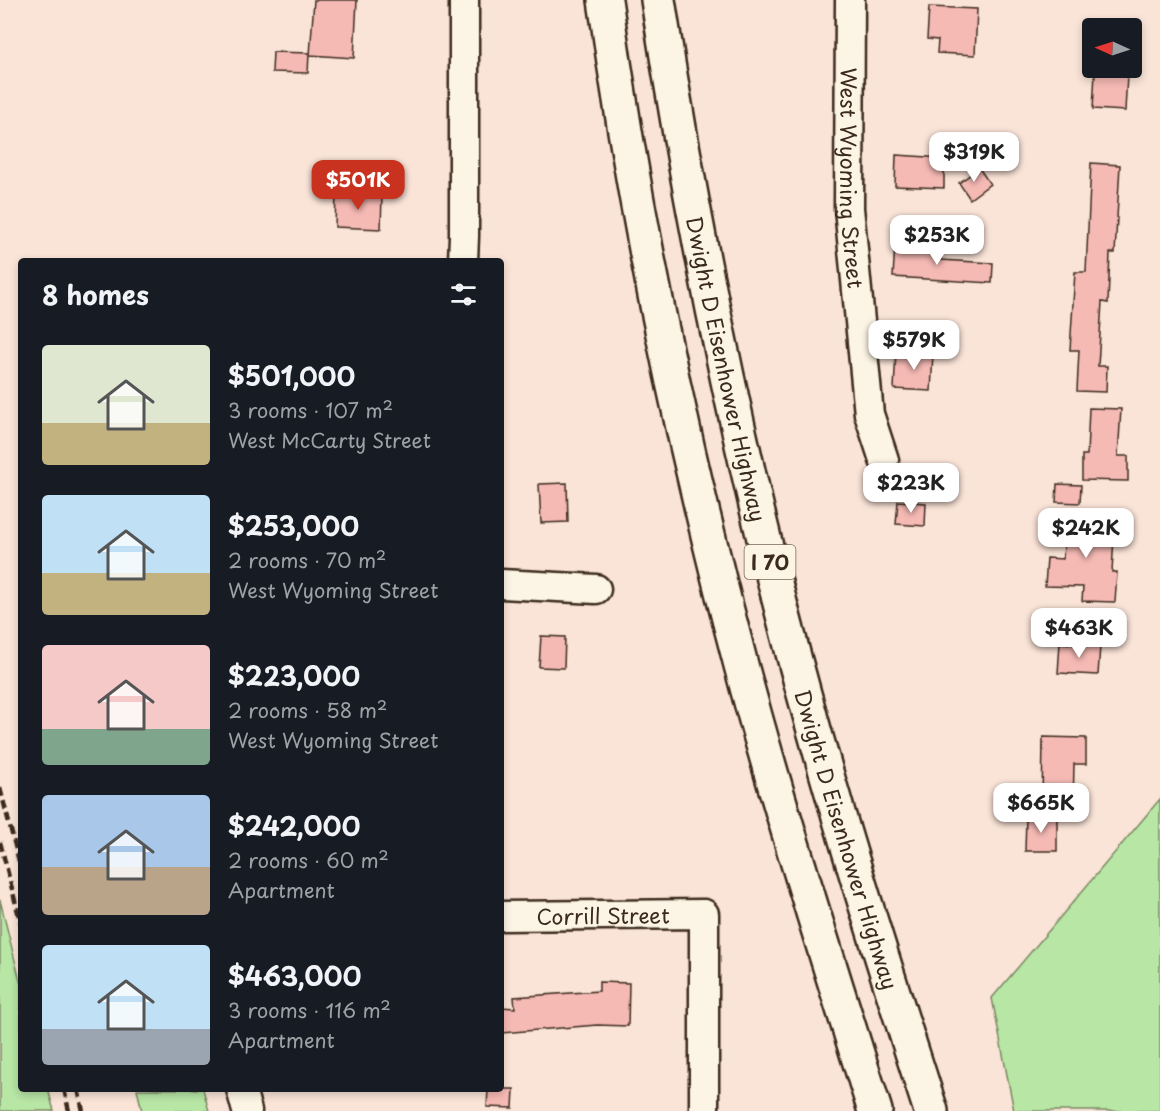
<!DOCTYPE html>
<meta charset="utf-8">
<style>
:root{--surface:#171b24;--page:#20242c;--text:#f1f3f6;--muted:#9ea1a6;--accent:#c8321e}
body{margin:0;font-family:"Playpen Sans",sans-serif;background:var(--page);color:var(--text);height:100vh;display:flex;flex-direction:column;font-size:22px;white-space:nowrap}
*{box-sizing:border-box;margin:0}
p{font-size:20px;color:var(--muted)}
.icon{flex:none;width:33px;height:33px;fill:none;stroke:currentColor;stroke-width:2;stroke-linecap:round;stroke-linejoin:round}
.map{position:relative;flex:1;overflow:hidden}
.details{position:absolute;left:18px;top:258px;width:486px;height:834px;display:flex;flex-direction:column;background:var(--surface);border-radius:6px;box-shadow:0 3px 9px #0003}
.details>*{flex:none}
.needle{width:39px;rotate:273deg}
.fabs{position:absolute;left:1082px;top:18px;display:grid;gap:12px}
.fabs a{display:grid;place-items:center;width:60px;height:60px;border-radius:6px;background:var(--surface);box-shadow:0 3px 9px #0003;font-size:30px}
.price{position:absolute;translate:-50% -51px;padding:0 14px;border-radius:12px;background:#fff;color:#222;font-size:20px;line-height:39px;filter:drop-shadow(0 2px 3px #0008)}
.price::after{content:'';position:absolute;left:50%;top:36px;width:18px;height:14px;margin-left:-9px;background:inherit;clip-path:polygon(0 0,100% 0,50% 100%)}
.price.selected{background:var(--accent);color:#fff}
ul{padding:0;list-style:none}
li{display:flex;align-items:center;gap:18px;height:150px;padding:0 24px}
li span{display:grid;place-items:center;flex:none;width:168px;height:120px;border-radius:6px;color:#555}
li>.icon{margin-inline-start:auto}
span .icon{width:72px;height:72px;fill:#fffc;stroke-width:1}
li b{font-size:26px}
h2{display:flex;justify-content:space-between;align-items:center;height:72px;padding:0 24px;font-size:26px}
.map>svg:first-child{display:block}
.green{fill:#b7e6a5;stroke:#798862;stroke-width:1.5}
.building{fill:#f6bab5;stroke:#3b2a1e;stroke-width:1.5}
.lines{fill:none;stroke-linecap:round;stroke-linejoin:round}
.minor-casing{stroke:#3b2a1e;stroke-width:33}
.highway-casing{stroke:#3b2a1e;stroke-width:38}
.minor{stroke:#fcf5e5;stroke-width:28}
.highway{stroke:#fcf5e5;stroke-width:33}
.rail{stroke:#3b2a1e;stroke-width:4.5;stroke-dasharray:9 4.5;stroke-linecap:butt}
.labels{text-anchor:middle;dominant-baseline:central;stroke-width:4.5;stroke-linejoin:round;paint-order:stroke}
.shield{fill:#fcf5e5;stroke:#75675a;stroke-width:1.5}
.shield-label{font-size:20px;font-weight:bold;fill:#3b2a1e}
.street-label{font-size:21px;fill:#3b2a1e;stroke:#fcf5e5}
</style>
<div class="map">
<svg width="1160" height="1111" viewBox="0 0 1160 1111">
<rect width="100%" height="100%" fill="#fae3d7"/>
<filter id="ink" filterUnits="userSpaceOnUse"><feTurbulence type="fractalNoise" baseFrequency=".0167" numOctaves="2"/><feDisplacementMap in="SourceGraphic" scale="12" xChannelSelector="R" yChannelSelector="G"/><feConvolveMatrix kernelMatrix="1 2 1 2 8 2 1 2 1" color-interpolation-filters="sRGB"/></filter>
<g filter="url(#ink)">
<g class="green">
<polygon points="1160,799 1160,1111 1014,1111 992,998"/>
<polygon points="0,900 21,985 21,1089 48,1089 54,1111 0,1111"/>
<polygon points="137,1089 203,1089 209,1111 142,1111"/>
</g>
<g class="building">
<polygon points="314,0 357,0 354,58 310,55"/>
<polygon points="929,7 977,9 975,55 937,53 938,40 927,39"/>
<polygon points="273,52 309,53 308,73 272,72"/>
<polygon points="1095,73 1127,75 1125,111 1093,109"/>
<polygon points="896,155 944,158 944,188 895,186"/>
<polygon points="1091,163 1120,165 1115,253 1110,253 1108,303 1102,302 1098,366 1107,366 1106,392 1077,391 1079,350 1070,350 1075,272 1086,272"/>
<polygon points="979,168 990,184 970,199 959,183"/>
<polygon points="336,193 382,195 381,229 335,227"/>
<polygon points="895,244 942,246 941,260 993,263 992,283 893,277"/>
<polygon points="896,351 933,353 931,391 894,389"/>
<polygon points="1089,408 1121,409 1118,456 1128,456 1128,481 1082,480 1082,455 1087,455"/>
<polygon points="567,483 568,522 541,523 539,484"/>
<polygon points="1057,484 1081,485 1080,503 1056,502"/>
<polygon points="898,501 926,503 925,526 896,524"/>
<polygon points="1066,515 1115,518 1112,572 1117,572 1115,602 1082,601 1083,587 1045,586 1047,558 1063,559"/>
<polygon points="541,636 565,637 564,668 539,667"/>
<polygon points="1060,643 1100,646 1098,675 1058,673"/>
<polygon points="1043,737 1086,738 1086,764 1074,764 1073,807 1042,807"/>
<polygon points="1026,817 1057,817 1057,851 1025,851"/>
<polygon points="599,982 629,983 628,1026 597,1025 501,1033 501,1007 515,1008 514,997 599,991"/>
<polygon points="488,1089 514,1089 513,1108 487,1107"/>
</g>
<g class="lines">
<g class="minor-casing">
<g id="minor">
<path id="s1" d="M850,0l-1,208 20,206 15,46"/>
<polyline points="463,261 464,236 464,0"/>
<polyline points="501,584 596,589"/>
<path id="s2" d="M501,916l203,-2v197"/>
<polyline points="241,1089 247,1111"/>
</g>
</g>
<g class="highway-casing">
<g id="highway">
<path d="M605,0c31,224 78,446 136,665 40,150 88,298 134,446"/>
<path id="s3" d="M658,0c32,207 73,412 125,615 43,167 95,332 148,496"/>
</g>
</g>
<use href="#minor" class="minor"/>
<use href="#highway" class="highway"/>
<g class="rail">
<polyline points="0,788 21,869"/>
<polyline points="0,842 21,924"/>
<polyline points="64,1089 69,1111"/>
<polyline points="78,1089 83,1111"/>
</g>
</g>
</g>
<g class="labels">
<rect class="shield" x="744.5" y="545" width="51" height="34" rx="4.5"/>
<g class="shield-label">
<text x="770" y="562">I 70</text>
</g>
<g class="street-label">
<text stroke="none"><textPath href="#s1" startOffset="178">West Wyoming Street</textPath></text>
<text stroke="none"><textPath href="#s3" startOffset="375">Dwight D Eisenhower Highway</textPath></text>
<text stroke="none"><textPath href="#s3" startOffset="861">Dwight D Eisenhower Highway</textPath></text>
<text stroke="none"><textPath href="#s2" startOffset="102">Corrill Street</textPath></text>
</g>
</g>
</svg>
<div class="fabs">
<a><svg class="needle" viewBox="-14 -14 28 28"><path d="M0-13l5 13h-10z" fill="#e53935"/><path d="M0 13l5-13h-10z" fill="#9ea1a6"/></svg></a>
</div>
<b class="price" style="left:974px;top:183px">$319K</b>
<b class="price selected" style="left:358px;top:211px">$501K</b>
<b class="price" style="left:937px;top:266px">$253K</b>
<b class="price" style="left:914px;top:371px">$579K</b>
<b class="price" style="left:911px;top:514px">$223K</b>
<b class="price" style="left:1086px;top:559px">$242K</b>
<b class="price" style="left:1079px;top:659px">$463K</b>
<b class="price" style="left:1041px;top:834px">$665K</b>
<section class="details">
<h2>8 homes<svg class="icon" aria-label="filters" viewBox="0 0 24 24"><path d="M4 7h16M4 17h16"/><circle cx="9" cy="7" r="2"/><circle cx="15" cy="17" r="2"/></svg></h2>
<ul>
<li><span style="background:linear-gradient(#dfe7d0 65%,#c2b280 0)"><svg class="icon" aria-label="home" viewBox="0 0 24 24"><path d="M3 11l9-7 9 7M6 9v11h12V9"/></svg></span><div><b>$501,000</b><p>3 rooms · 107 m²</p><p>West McCarty Street</p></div></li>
<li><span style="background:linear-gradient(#bfe0f5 65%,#c2b280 0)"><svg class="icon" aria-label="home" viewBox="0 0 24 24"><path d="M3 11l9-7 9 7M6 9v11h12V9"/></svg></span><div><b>$253,000</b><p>2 rooms · 70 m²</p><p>West Wyoming Street</p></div></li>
<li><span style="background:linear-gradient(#f6c9c9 70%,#7fa58c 0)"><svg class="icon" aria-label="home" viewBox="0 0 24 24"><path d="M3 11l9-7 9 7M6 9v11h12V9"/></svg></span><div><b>$223,000</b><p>2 rooms · 58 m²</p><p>West Wyoming Street</p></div></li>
<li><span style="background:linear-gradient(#a9c7e8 60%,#b9a48a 0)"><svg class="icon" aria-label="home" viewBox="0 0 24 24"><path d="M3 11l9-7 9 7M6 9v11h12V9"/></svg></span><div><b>$242,000</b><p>2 rooms · 60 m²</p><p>Apartment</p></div></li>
<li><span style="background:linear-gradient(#bfe0f5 70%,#9aa5b1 0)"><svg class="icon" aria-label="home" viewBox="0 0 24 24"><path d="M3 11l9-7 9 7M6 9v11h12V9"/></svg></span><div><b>$463,000</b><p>3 rooms · 116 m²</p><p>Apartment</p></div></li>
</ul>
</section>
</div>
